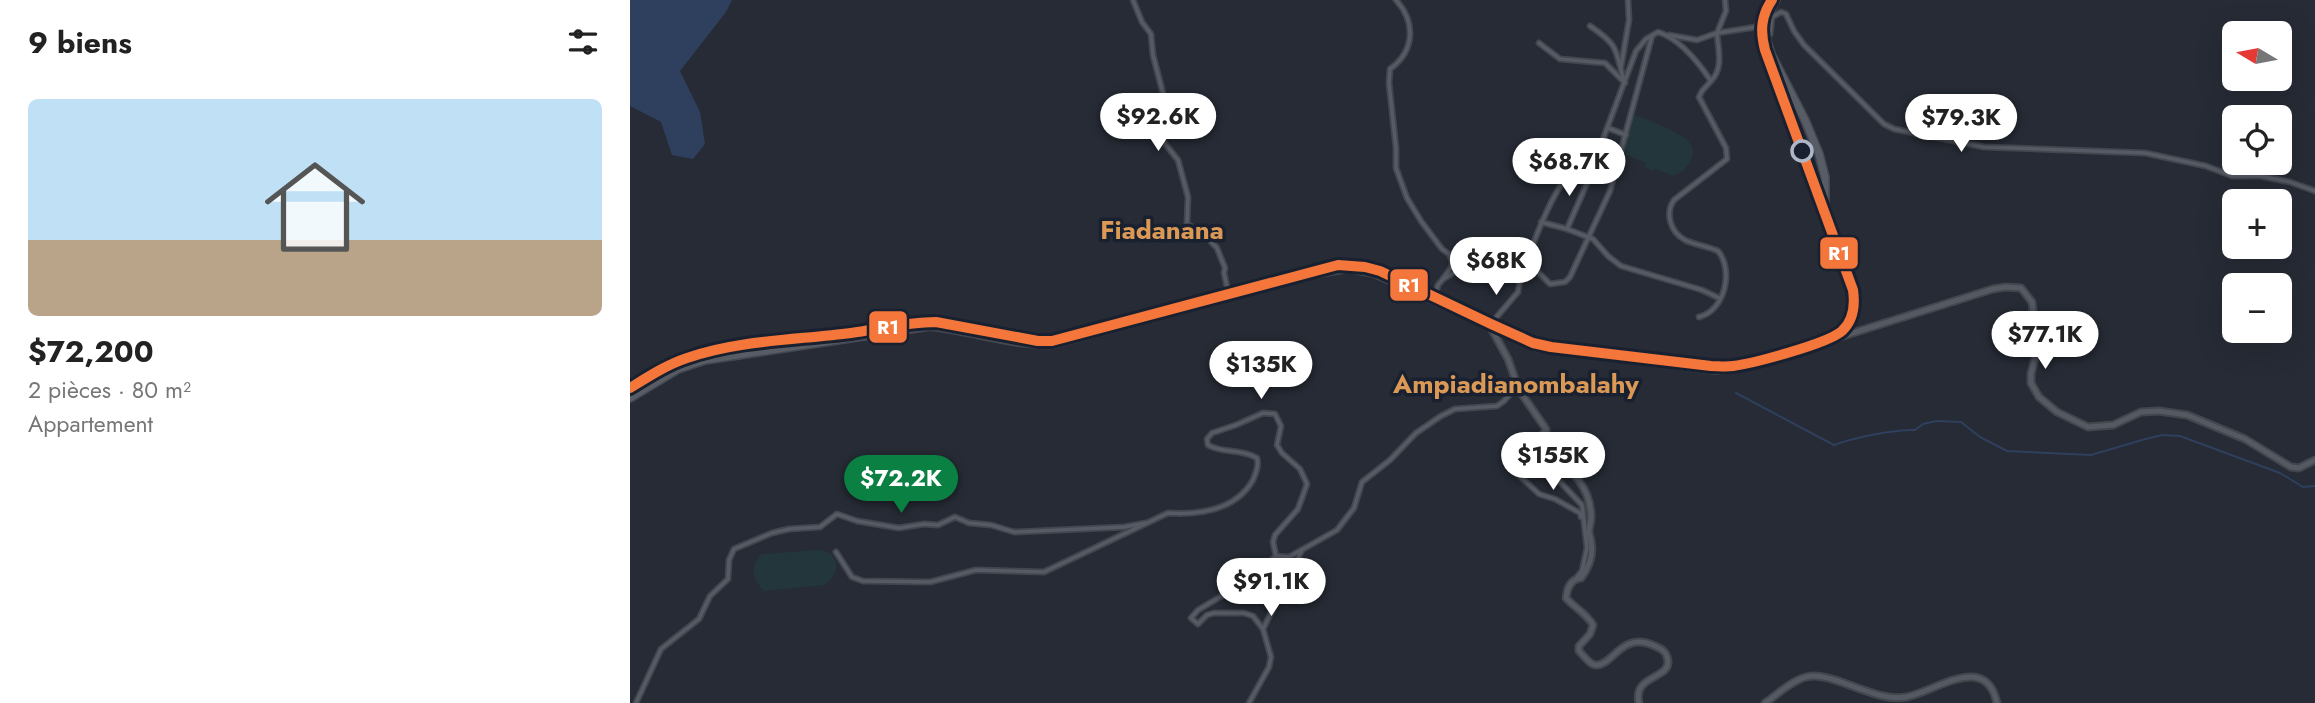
<!DOCTYPE html>
<html lang="fr">
<meta charset="utf-8">
<style>
:root{--surface:#fff;--page:#f2f2f2;--text:#222;--muted:#767676;--accent:#0b8043}
body{margin:0;font-family:Jost,sans-serif;background:var(--page);color:var(--text);height:100vh;display:flex;flex-direction:column;font-size:26px;white-space:nowrap}
*{box-sizing:border-box;margin:0}
p{font-size:23px;color:var(--muted)}
.icon{flex:none;width:38px;height:38px;fill:none;stroke:currentColor;stroke-width:2;stroke-linecap:round;stroke-linejoin:round}
.map{position:relative;flex:1;overflow:hidden}
.details{display:flex;flex-direction:column;background:var(--surface);width:630px}
.details>*{flex:none}
.needle{width:46px;rotate:280deg}
.fabs{position:absolute;left:1592px;top:21px;display:grid;gap:14px}
.fabs a{display:grid;place-items:center;width:70px;height:70px;border-radius:10px;background:var(--surface);box-shadow:0 7px 28px #0002;font-size:35px}
.price{position:absolute;translate:-50% -60px;padding:0 16px;border-radius:24px;background:#fff;color:#222;font-size:23px;line-height:46px;filter:drop-shadow(0 2px 4px #0008)}
.price::after{content:'';position:absolute;left:50%;top:42px;width:21px;height:16px;margin-left:-10px;background:inherit;clip-path:polygon(0 0,100% 0,50% 100%)}
.price.on{background:var(--accent);color:#fff}
ul{padding:0;list-style:none}
li{display:grid;align-content:center;gap:14px;height:371px;padding:0 28px}
li span{display:grid;place-items:center;height:217px;border-radius:10px;color:#555}
li>.icon{margin-inline-start:auto}
span .icon{width:126px;height:126px;fill:#fffc;stroke-width:1}
li b{font-size:30px}
h2{display:flex;justify-content:space-between;align-items:center;height:84px;padding:0 28px;font-size:30px}
main{display:flex;flex:1;min-height:0}
.map>svg:first-child{display:block}
.green{fill:#23363b}
.water{fill:#2f3f5e}
.lines{fill:none;stroke-linecap:round;stroke-linejoin:round}
.stream{stroke:#2f3f5e;stroke-width:2}
.street-casing{stroke:#42464d;stroke-width:7}
.secondary-casing{stroke:#42464d;stroke-width:9}
.primary-casing{stroke:#434852;stroke-width:10}
.street{stroke:#565a64;stroke-width:3.5}
.secondary{stroke:#545962;stroke-width:5}
.primary{stroke:#585d65;stroke-width:7}
.rail-1-casing{stroke:#192130;stroke-width:16}
.rail-1{stroke:#f5763a;stroke-width:10}
.stop-dot{fill:#192130;stroke:#aeb7c8;stroke-width:3.5}
.labels{text-anchor:middle;dominant-baseline:central;stroke-width:7;stroke-linejoin:round;paint-order:stroke}
.neighbourhood-label{font-size:26px;font-weight:bold;fill:#dc9955;stroke:#192130}
.line-badge{stroke:#192130;stroke-width:2.5}
.badge-label{font-size:19px;text-anchor:middle;font-weight:bold;fill:#fff}
</style>
<main>
<section class="details">
<h2>9 biens<svg class="icon" aria-label="filters" viewBox="0 0 24 24"><path d="M4 7h16M4 17h16"/><circle cx="9" cy="7" r="2"/><circle cx="15" cy="17" r="2"/></svg></h2>
<ul>
<li><span style="background:linear-gradient(#bfe0f5 65%,#b9a48a 0)"><svg class="icon" aria-label="home" viewBox="0 0 24 24"><path d="M3 11l9-7 9 7M6 9v11h12V9"/></svg></span><div><b>$72,200</b><p>2 pièces · 80 m²</p><p>Appartement</p></div></li>
</ul>
</section>
<div class="map">
<svg width="1685" height="703" viewBox="0 0 1685 703">
<rect width="100%" height="100%" fill="#262b35"/>
<g class="green">
<path d="M1003,115c11,2 47,18 55,26 13,13 -2,30 -14,35l-19,-7 -2,2 -8,-4 1,-4 -24,-10z"/>
<path d="M188,550c22,1 24,24 6,35l-60,6c-12,-11 -15,-25 -2,-37z"/>
</g>
<polygon class="water" points="0,0 102,0 96,12 50,71 70,112 75,144 63,159 42,155 31,122 0,106"/>
<g class="lines">
<path class="stream" d="M1106,393l98,52c19,-7 61,-16 81,-15l8,-6 13,-3 25,1 19,15 27,14 84,4 51,-15 20,-5 18,1 100,37 23,14 12,-1"/>
<g class="street-casing">
<g id="street">
<polyline points="503,0 512,22 521,34 523,55 537,109 533,122 525,131 548,160 558,197 557,224 574,234 587,248 595,268 594,273 599,296"/>
<path d="M766,0c20,22 19,51 -6,69l-1,14 7,65v20l11,30 14,23 21,28 7,5 3,7v5l-9,13"/>
<path d="M960,26c30,20 25,24 34,55"/>
<polyline points="1039,35 1067,40 1087,33 1096,11 1095,0"/>
<polyline points="1135,35 1140,34 1142,17 1151,12 1156,14 1164,31 1174,45 1254,124 1264,129 1354,147 1515,153 1576,166 1602,176 1630,176 1660,182 1685,191"/>
<polyline points="909,43 930,59 975,63 995,83"/>
<polyline points="991,67 999,20 998,0"/>
<polyline points="978,128 996,135"/>
<polyline points="911,222 937,229 965,165 967,155 987,163"/>
<polyline points="937,229 963,239 978,256 991,266 1072,290 1089,298"/>
<polyline points="897,261 920,284 935,282 940,277 980,191 1022,36"/>
<path d="M804,300l4,-15 5,-6 24,-14 17,3 36,12c11,-31 34,-100 62,-119 4,-3 11,-3 15,-6l39,-104 10,-12 12,-7c22,7 41,31 53,49 13,-13 7,-32 6,-48l39,-6 13,-27"/>
<path d="M1069,317c26,-6 35,-47 19,-66 -11,-5 -23,-6 -33,-11 -15,-8 -20,-27 -11,-40l53,-41 -1,-11 -27,-51 3,-6 9,-10"/>
<polyline points="859,326 888,292 890,280"/>
<polyline points="916,429 905,441 912,463 952,505 957,548 952,571 947,577"/>
<polyline points="880,467 909,494 925,499 950,513 951,517"/>
<path d="M206,552l16,25 11,4 67,1 46,-12 68,2 124,-59c32,2 68,-3 85,-33 3,-8 6,-14 4,-22 -17,-10 -34,-4 -49,-13l-1,-6 5,-6 24,-8 27,-12 12,1 6,12 -4,19 5,8 18,16 7,15 -9,25 -23,26 -2,7 3,14 13,1 48,-27 17,-22 8,-26 28,-22 26,-27 25,-17 14,-7 42,-3 7,-5 14,-16"/>
<polyline points="633,629 671,552"/>
<polyline points="6,703 31,649 69,619 80,596 98,579 99,560 104,549 142,533 159,529 190,527 207,514 227,521 269,528 294,524 308,525 325,517 339,523 361,525 384,532 494,527 516,523"/>
<polyline points="619,703 639,667 641,657 633,629 623,616 614,613 584,613 577,615 568,624 561,618 568,610 612,584 645,557"/>
</g>
</g>
<g class="secondary-casing">
<g id="secondary">
<path d="M860,326l18,33 11,31 27,39 4,25c22,16 40,33 41,61 1,6 -2,11 -2,16 0,5 2,7 2,11 3,14 -2,25 -10,36 -11,1 -14,11 -15,20 9,10 20,15 27,27l-3,9 -11,12v5c5,5 11,14 17,14 17,1 26,-35 59,-19 5,2 11,6 12,11 8,23 -35,16 -28,46"/>
<polyline points="1210,337 1363,289 1376,287 1391,288 1402,302 1403,310 1399,328 1406,354 1401,374 1401,383 1409,397 1427,412 1458,427 1483,425 1511,412 1529,411 1557,415 1615,439 1661,467 1669,468 1685,460"/>
<path d="M1135,703c13,-9 26,-22 41,-26 25,-7 69,26 100,20 29,-5 80,-46 91,6"/>
</g>
</g>
<g class="primary-casing">
<path id="primary" d="M0,398l48,-29 27,-9 225,-34c41,4 83,20 124,18l254,-69 40,-7 26,5 162,74 180,23 16,-1 84,-23 22,-9 16,-21 2,-10v-12l-5,-16 -26,-73v-28l-6,-23 -14,-34 -34,-66 -6,-19 1,-18 10,-17"/>
</g>
<use href="#street" class="street"/>
<use href="#secondary" class="secondary"/>
<use href="#primary" class="primary"/>
<g class="rail-1-casing">
<path id="rail-1" d="M0,388c18,-11 36,-23 57,-30 51,-18 110,-18 164,-25 28,-4 57,-11 85,-11l102,19h14l286,-76 27,2 15,4 111,53 42,19 18,4 160,19c7,0 14,1 22,0 21,-3 94,-22 109,-35 12,-11 13,-27 11,-41l-88,-240c-5,-19 -4,-34 7,-50"/>
</g>
<use href="#rail-1" class="rail-1"/>
</g>
<circle class="stop-dot" cx="1172" cy="151" r="10"/>
<g class="labels">
<g class="neighbourhood-label">
<text x="532" y="230">Fiadanana</text>
<text x="886" y="384">Ampiadianombalahy</text>
</g>
</g>
<g class="line-badge">
<rect x="1189" y="236" width="40" height="34" rx="7" fill="#f5763a"/>
<rect x="759" y="268" width="40" height="34" rx="7" fill="#f5763a"/>
<rect x="238" y="310" width="40" height="34" rx="7" fill="#f5763a"/>
</g>
<g class="badge-label">
<text x="1209" y="260">R1</text>
<text x="779" y="292">R1</text>
<text x="258" y="334">R1</text>
</g>
</svg>
<div class="fabs">
<a><svg class="needle" viewBox="-14 -14 28 28"><path d="M0-13l5 13h-10z" fill="#e53935"/><path d="M0 13l5-13h-10z" fill="#767676"/></svg></a>
<a><svg class="icon" aria-label="locate" viewBox="0 0 24 24"><circle cx="12" cy="12" r="6"/><path d="M12 2v4M12 18v4M2 12h4M18 12h4"/></svg></a>
<a>+</a>
<a>−</a>
</div>
<b class="price" style="left:528px;top:153px">$92.6K</b>
<b class="price" style="left:1331px;top:154px">$79.3K</b>
<b class="price" style="left:939px;top:198px">$68.7K</b>
<b class="price" style="left:866px;top:297px">$68K</b>
<b class="price" style="left:1415px;top:371px">$77.1K</b>
<b class="price" style="left:631px;top:401px">$135K</b>
<b class="price" style="left:923px;top:492px">$155K</b>
<b class="price on" style="left:271px;top:515px">$72.2K</b>
<b class="price" style="left:641px;top:618px">$91.1K</b>
</div>
</main>
